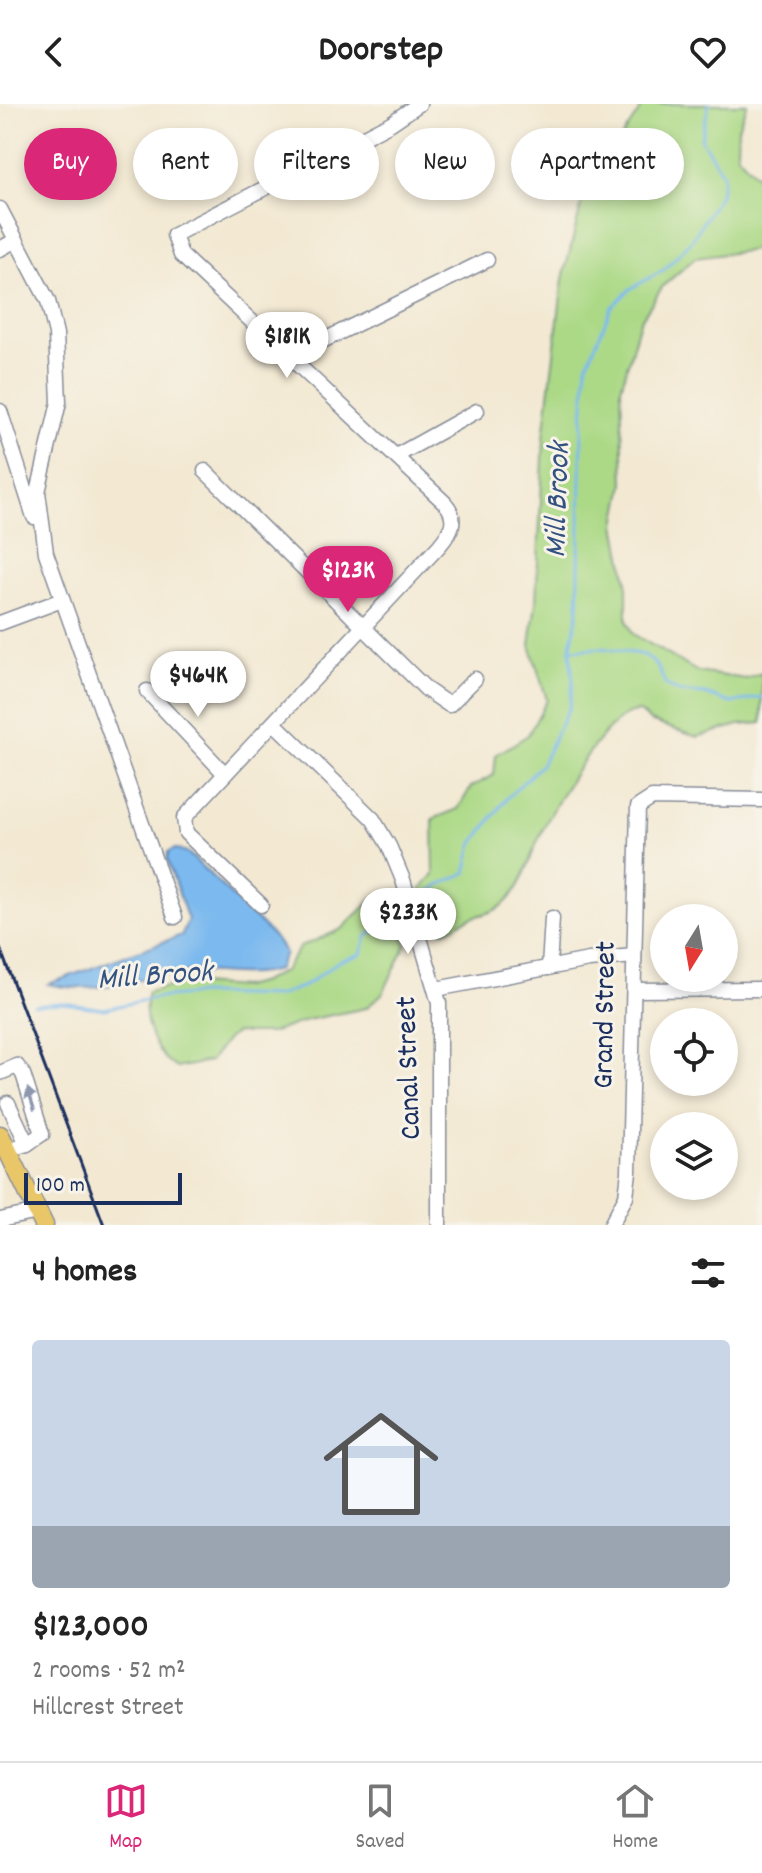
<!DOCTYPE html>
<meta charset="utf-8">
<style>
:root{--surface:#fff;--page:#f6f6f6;--text:#222;--muted:#767676;--line:#e0e0e0;--accent:#db2777}
body{margin:0;font-family:Dekko,sans-serif;background:var(--page);color:var(--text);height:100vh;display:flex;flex-direction:column;font-size:30px;white-space:nowrap}
*{box-sizing:border-box;margin:0}
p{font-size:26px;color:var(--muted)}
.icon{flex:none;width:44px;height:44px;fill:none;stroke:currentColor;stroke-width:2;stroke-linecap:round;stroke-linejoin:round}
.map{position:relative;height:1121px;overflow:hidden}
.details{display:flex;flex-direction:column;background:var(--surface);flex:1}
.details>*{flex:none}
.guide{position:absolute;left:24px;top:24px;width:714px;height:72px;display:flex;gap:16px}
.needle{width:52px;rotate:191deg}
.tools{position:absolute;left:650px;top:800px;display:grid;gap:16px}
.tools a{display:grid;place-items:center;width:88px;height:88px;border-radius:50%;background:var(--surface);box-shadow:0 4px 12px #0003;font-size:40px}
.scale{position:absolute;left:24px;bottom:20px;width:158px;box-sizing:border-box;padding-left:8px;border:4px solid #1b2f5e;border-top:0;font-size:22px;line-height:28px;white-space:nowrap;color:#1b2f5e;-webkit-text-stroke:6px #f7f3e8;paint-order:stroke}
.price{position:absolute;translate:-50% -68px;padding:0 18px;border-radius:28px;background:#fff;color:#222;font-size:26px;line-height:52px;filter:drop-shadow(0 2px 4px #0008)}
.price::after{content:'';position:absolute;left:50%;top:48px;width:24px;height:18px;margin-left:-12px;background:inherit;clip-path:polygon(0 0,100% 0,50% 100%)}
.price.on{background:var(--accent);color:#fff}
ul{padding:0;list-style:none}
li{display:grid;align-content:center;gap:16px;height:424px;padding:0 32px}
li span{display:grid;place-items:center;height:248px;border-radius:8px;color:#555}
li>.icon{margin-inline-start:auto}
span .icon{width:144px;height:144px;fill:#fffc;stroke-width:1}
li b{font-size:34px}
h2{display:flex;justify-content:space-between;align-items:center;height:96px;padding:0 32px;font-size:34px}
.chip{padding:0 28px;border-radius:36px;background:var(--surface);box-shadow:0 4px 12px #0003;font-size:28px;line-height:72px}
.chip.on{background:var(--accent);color:#fff}
header{display:flex;justify-content:space-between;align-items:center;height:104px;padding:0 32px;background:var(--surface);font-size:36px;font-weight:700}
.tab-bar{display:flex;justify-content:space-around;align-items:center;height:112px;border-top:2px solid var(--line);background:var(--surface);font-size:22px;color:var(--muted)}
.tab-bar a{display:grid;justify-items:center;gap:4px}
.tab-bar .on{color:var(--accent)}
.map>svg:first-child{display:block}
.green{fill:#acd986;stroke:#648472;stroke-width:2}
.water{fill:#7bb9ee;stroke:#4b74a6;stroke-width:2}
.lines{fill:none;stroke-linecap:round;stroke-linejoin:round}
.stream{stroke:#7bb9ee;stroke-width:3}
.minor-casing{stroke:#878c98;stroke-width:17}
.major-casing{stroke:#878c98;stroke-width:21}
.minor{stroke:#fff;stroke-width:14}
.major{stroke:#e9c769;stroke-width:18}
.rail{stroke:#1b2f5e;stroke-width:3}
.oneway{fill:#8d97ae}
.labels{text-anchor:middle;dominant-baseline:central;stroke-width:6;stroke-linejoin:round;paint-order:stroke}
.street-label{font-size:30px;fill:#1b2f5e;stroke:#f7f3e8}
.water-label{font-size:32px;font-style:italic;fill:#335282;stroke:#f7f3e8}
</style>
<header><svg class="icon" aria-label="back" viewBox="0 0 24 24"><path d="M15 5l-7 7 7 7"/></svg>Doorstep<svg class="icon" aria-label="heart" viewBox="0 0 24 24"><path d="M12 20l-8-8c-3-5 5-10 8-4 3-6 11-1 8 4z"/></svg></header>
<div class="map">
<svg width="762" height="1121" viewBox="0 0 762 1121">
<rect width="100%" height="100%" fill="#f7f3e8"/>
<filter id="ink" filterUnits="userSpaceOnUse"><feTurbulence type="fractalNoise" baseFrequency=".0125" numOctaves="2"/><feDisplacementMap in="SourceGraphic" scale="16" xChannelSelector="R" yChannelSelector="G"/><feConvolveMatrix kernelMatrix="1 2 1 2 8 2 1 2 1" color-interpolation-filters="sRGB"/></filter>
<filter id="wash" filterUnits="userSpaceOnUse"><feTurbulence type="fractalNoise" baseFrequency=".006" numOctaves="4" result="noise"/><feDisplacementMap in="SourceGraphic" scale="32" xChannelSelector="R" yChannelSelector="G"/><feGaussianBlur stdDeviation="1.8" result="paint"/><feColorMatrix in="noise" values="0 0 0 0 0 0 0 0 0 0 0 0 0 0 0 0 0 1.4 0 .05"/><feComposite in="paint" operator="in"/></filter>
<g filter="url(#wash)">
<rect width="100%" height="100%" fill="#f3e9d3"/>
<g class="green">
<path d="M644,0h103l-9,24 -1,26 25,28v67l-67,9 -32,28 -23,35 -19,67 3,96 -8,40 11,58v39l6,13 65,38 48,7 16,-6v50l-23,2 -42,12 -47,-16 -11,-9c-32,-4 -88,99 -100,126 -10,21 -14,43 -30,61 -13,15 -27,14 -43,21 -15,6 -21,19 -37,3l-8,-33 13,-15 -1,-56 25,-10 13,-22 23,-12 2,-20 32,-20 19,-35 -17,-55 6,-42 8,-166 19,-158 21,-85z"/>
<path d="M377,791l9,3 7,8 13,39 -23,48 -17,15 -59,12 -36,13h-35l-8,5 -18,23 -33,7c-23,-13 -37,-50 -29,-76l34,-9 61,4 19,-5 22,-11 16,-24 42,-18z"/>
</g>
<path class="water" d="M175,745l13,4 86,84 11,16 -8,17c-34,10 -65,-1 -99,3 -46,6 -84,22 -130,11l134,-49 6,-15 -21,-60 1,-8z"/>
<g class="lines">
<g class="stream">
<polyline points="570,546 602,544 645,551 658,563 665,580 679,588 705,590 731,599 762,593"/>
<polyline points="422,794 439,781 466,769 473,740 507,694 541,661 569,604 573,579 570,546 578,509 582,328 587,261 611,204 630,185 665,165 692,136 720,91 723,71 701,35 709,0"/>
<polyline points="34,901 62,899 104,905 155,894 203,890 278,892 306,881 339,857 361,850 366,833 396,812"/>
</g>
</g>
</g>
<g filter="url(#ink)">
<g class="lines">
<g class="minor-casing">
<g id="minor">
<polyline points="0,105 48,197 56,230 59,298 38,388 46,449 175,813"/>
<polyline points="0,145 16,136"/>
<polyline points="293,256 306,245 487,156"/>
<polyline points="0,307 34,413"/>
<polyline points="396,352 477,307"/>
<polyline points="205,367 427,586 449,601 475,575"/>
<polyline points="0,519 62,496"/>
<polyline points="147,587 225,670"/>
<polyline points="274,619 373,715 389,742 403,776 439,899 439,1121"/>
<path d="M261,801l-75,-72 -2,-15 255,-272c12,-14 20,-27 6,-43l-264,-248 -7,-20 217,-112 28,-19"/>
<polyline points="549,864 552,814"/>
<polyline points="436,885 589,856 634,852"/>
<polyline points="634,886 762,885"/>
<polyline points="0,969 17,962 23,970 42,1030 27,1040"/>
<polyline points="8,999 27,1040 20,1042"/>
<polyline points="0,1116 38,1108"/>
<polyline points="611,1121 626,1092 629,1068 638,703 652,694 762,696"/>
</g>
</g>
<g class="major-casing">
<polyline id="major" points="0,1031 44,1121"/>
</g>
<use href="#minor" class="minor"/>
<use href="#major" class="major"/>
<polyline class="rail" points="0,844 104,1121"/>
</g>
<defs><path id="oneway-solid" d="M-6-.8H1V-3.2L6.5 0L1 3.2V.8H-6Z" transform="scale(2)"/></defs>
<use class="oneway" href="#oneway-solid" transform="translate(31 995) rotate(-108)"/>
</g>
<g class="labels">
<g class="street-label">
<text transform="translate(607 911) rotate(-89)">Grand Street</text>
<text transform="translate(411 964) rotate(-92)">Canal Street</text>
</g>
<g class="water-label">
<text transform="translate(560 396) rotate(-88)">Mill Brook</text>
<text transform="translate(155 874) rotate(-4)">Mill Brook</text>
</g>
</g>
</svg>
<div class="tools">
<a><svg class="needle" viewBox="-14 -14 28 28"><path d="M0-13l5 13h-10z" fill="#e53935"/><path d="M0 13l5-13h-10z" fill="#767676"/></svg></a>
<a><svg class="icon" aria-label="locate" viewBox="0 0 24 24"><circle cx="12" cy="12" r="6"/><path d="M12 2v4M12 18v4M2 12h4M18 12h4"/></svg></a>
<a><svg class="icon" aria-label="layers" viewBox="0 0 24 24"><path d="M12 4l9 5-9 5-9-5zM3 14l9 5 9-5"/></svg></a>
</div>
<div class="scale">100 m</div>
<b class="price" style="left:287px;top:276px">$181K</b>
<b class="price on" style="left:348px;top:510px">$123K</b>
<b class="price" style="left:198px;top:615px">$464K</b>
<b class="price" style="left:408px;top:852px">$233K</b>
<div class="guide">
<a class="chip on">Buy</a>
<a class="chip">Rent</a>
<a class="chip">Filters</a>
<a class="chip">New</a>
<a class="chip">Apartment</a>
</div>
</div>
<section class="details">
<h2>4 homes<svg class="icon" aria-label="filters" viewBox="0 0 24 24"><path d="M4 7h16M4 17h16"/><circle cx="9" cy="7" r="2"/><circle cx="15" cy="17" r="2"/></svg></h2>
<ul>
<li><span style="background:linear-gradient(#c9d6e8 75%,#9aa5b1 0)"><svg class="icon" aria-label="home" viewBox="0 0 24 24"><path d="M3 11l9-7 9 7M6 9v11h12V9"/></svg></span><div><b>$123,000</b><p>2 rooms · 52 m²</p><p>Hillcrest Street</p></div></li>
</ul>
</section>
<nav class="tab-bar">
<a class="on"><svg class="icon" aria-label="map" viewBox="0 0 24 24"><path d="M3 6l6-2 6 2 6-2v14l-6 2-6-2-6 2zM9 4v14M15 6v14"/></svg>Map</a>
<a><svg class="icon" aria-label="saved" viewBox="0 0 24 24"><path d="M7 4h10v16l-5-4-5 4z"/></svg>Saved</a>
<a><svg class="icon" aria-label="home" viewBox="0 0 24 24"><path d="M3 11l9-7 9 7M6 9v11h12V9"/></svg>Home</a>
</nav>
